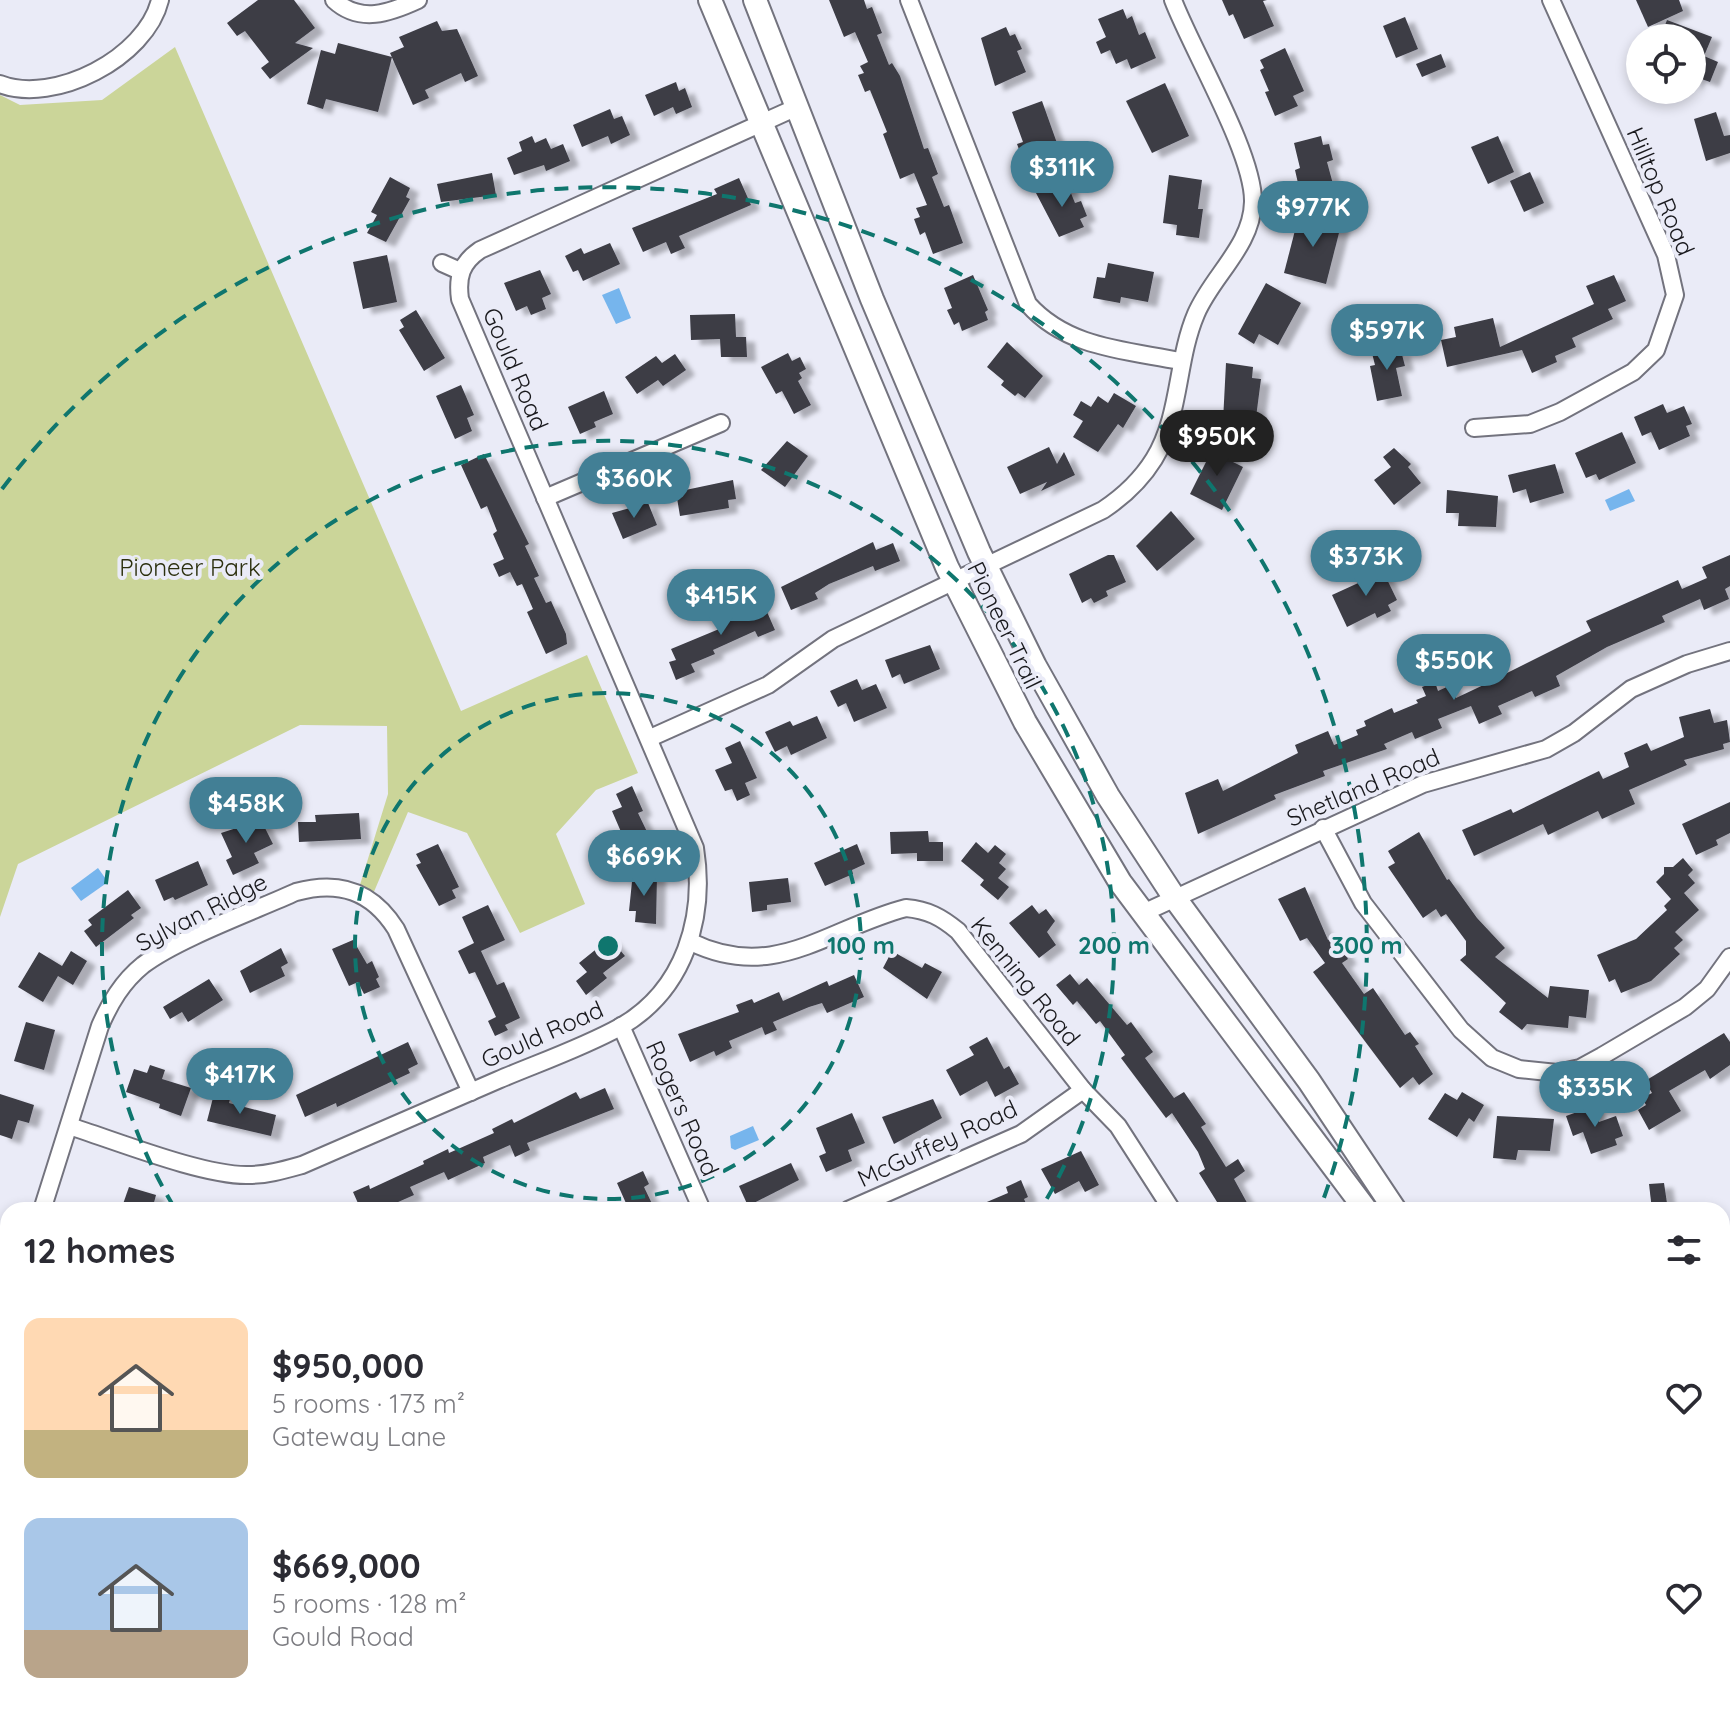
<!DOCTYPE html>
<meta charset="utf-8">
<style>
:root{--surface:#fff;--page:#f7f7f7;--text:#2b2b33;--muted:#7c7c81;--accent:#427f95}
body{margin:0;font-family:Quicksand,sans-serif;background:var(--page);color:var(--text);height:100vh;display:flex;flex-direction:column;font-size:30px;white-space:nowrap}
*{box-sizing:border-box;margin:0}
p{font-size:26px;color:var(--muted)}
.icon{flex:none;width:44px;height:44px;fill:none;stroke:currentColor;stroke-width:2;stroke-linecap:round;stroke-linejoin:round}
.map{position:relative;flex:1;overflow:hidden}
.side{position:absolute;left:0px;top:1202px;width:1730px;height:512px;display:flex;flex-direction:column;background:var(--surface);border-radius:24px 24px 0 0;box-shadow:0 4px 12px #0003}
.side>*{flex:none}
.controls{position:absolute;left:1626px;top:24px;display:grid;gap:16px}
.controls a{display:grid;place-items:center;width:80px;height:80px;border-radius:50%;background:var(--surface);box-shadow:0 4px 12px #0003;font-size:40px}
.price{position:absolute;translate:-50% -68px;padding:0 18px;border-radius:28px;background:var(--accent);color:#fff;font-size:26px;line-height:52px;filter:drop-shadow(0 2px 4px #0008)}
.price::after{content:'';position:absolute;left:50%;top:48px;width:24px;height:18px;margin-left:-12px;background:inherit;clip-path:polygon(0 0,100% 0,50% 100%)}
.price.current{background:#222;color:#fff}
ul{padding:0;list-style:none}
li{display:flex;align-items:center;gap:24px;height:200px;padding:0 24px}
li span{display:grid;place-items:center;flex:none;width:224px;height:160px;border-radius:16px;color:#555}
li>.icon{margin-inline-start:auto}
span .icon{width:96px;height:96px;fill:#fffc;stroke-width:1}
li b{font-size:34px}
h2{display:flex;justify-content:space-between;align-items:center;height:96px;padding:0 24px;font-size:34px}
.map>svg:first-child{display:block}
.built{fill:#dfdff3}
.green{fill:#cbd599}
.water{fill:#76b5ed}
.building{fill:#3c3c45;filter:url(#shadow)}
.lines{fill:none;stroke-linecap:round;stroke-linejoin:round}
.minor-casing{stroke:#73737e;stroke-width:20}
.tertiary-casing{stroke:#73737e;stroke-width:24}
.secondary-casing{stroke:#73737e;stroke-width:26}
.minor{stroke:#fff;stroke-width:16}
.tertiary{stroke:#fff;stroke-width:20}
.secondary{stroke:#fff;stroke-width:22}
.ring{fill:none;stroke:#0f766e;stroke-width:4;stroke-dasharray:14 10}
.labels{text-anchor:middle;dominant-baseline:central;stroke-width:8;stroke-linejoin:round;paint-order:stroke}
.street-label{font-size:24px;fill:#19191d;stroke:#eaebf7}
.park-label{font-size:24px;fill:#2c300e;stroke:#eaebf7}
.centre{fill:#0f766e;stroke:#eaebf7;stroke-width:4}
.ring-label{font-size:24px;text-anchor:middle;font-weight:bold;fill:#0f766e;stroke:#eaebf7;stroke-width:8;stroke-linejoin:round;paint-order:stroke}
</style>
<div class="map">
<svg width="1730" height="1714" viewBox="0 0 1730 1714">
<defs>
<filter id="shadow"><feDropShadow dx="9" dy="5" stdDeviation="2" flood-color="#0004"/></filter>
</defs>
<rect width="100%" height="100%" fill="#eaebf7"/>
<polygon class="built" points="8,1447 8,1706 768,1706 772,1714 0,1714 0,1450"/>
<g class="green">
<polygon points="175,47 461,711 587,655 638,773 596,790 556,834 585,904 520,933 467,833 408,812 373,894 359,888 388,794 387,726 300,725 18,864 0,917 0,95 20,105 102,100"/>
<polygon points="0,1417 8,1418 8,1531 0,1539"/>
<polygon points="0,1667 8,1676 8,1706 34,1706 41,1714 0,1714"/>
<polygon points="530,1706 768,1706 772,1714 517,1714"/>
</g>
<g class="water">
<polygon points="619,288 631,318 616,324 602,295"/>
<polygon points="1629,489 1635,501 1610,511 1605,500"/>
<polygon points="98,868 108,882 81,901 71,888"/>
<polygon points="753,1126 759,1140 735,1150 731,1148 730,1136"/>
</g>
<g class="building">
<polygon points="258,0 294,0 315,28 295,43 313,48 270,79 261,68 269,62 245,31 237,36 227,23"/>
<polygon points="829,0 864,0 867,9 872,7 882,33 877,35 889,65 892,63 900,76 924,149 928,148 938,174 932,177 944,207 949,205 963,243 933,254 925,232 920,235 914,219 920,217 916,208 927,205 914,173 900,179 883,134 887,132 870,90 865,92 858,75 864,73 860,66 868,62 855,32 844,37"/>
<polygon points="1222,0 1267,0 1263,1 1274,26 1244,39 1233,14 1229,16"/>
<polygon points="1636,0 1679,0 1683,11 1648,27"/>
<polygon points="1123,9 1127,19 1132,16 1139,35 1145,32 1156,58 1131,69 1127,59 1116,64 1110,50 1101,54 1096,42 1106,37 1098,19"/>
<polygon points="1405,17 1418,49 1396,58 1383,26"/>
<polygon points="1667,20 1712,37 1704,56 1718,62 1710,82 1696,77 1692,86 1692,38 1660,38"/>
<polygon points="437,21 442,31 457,29 478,76 465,82 461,73 425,90 429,98 413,105 390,53 404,47 399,37"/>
<polygon points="1006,27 1010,36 1015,34 1022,49 1017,51 1026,72 995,86 981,38"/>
<polygon points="338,43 392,57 378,112 326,99 323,109 307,104 321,50 335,54"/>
<polygon points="1285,48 1304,91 1293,96 1298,106 1275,116 1265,92 1269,91 1260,70 1264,68 1260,60"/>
<polygon points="1441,54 1446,67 1422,77 1416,64"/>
<polygon points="676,82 679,91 685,88 692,107 676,114 673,107 654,116 645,95"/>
<polygon points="1165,83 1189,136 1152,153 1126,101"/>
<polygon points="1042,101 1058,146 1044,151 1048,160 1026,168 1017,144 1023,142 1012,112"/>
<polygon points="610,109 614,119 622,116 630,135 611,144 608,136 582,147 573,125"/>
<polygon points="1716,112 1724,136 1730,135 1730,153 1706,161 1694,119"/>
<polygon points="532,136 535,143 546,138 551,149 563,144 570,161 546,171 544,165 514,175 507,158 522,151 519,142"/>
<polygon points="1321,136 1323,145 1329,144 1333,160 1327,162 1333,184 1300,192 1295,170 1300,168 1294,143"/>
<polygon points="1498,136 1514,172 1488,184 1471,147"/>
<polygon points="1530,172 1544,203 1524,212 1510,181"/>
<polygon points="492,173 496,195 441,202 437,184"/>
<polygon points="1169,175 1202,180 1198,209 1203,209 1199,238 1176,235 1177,225 1163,223"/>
<polygon points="390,177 410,188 406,197 410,199 386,242 367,233 377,215 371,212"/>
<polygon points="739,178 751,205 679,236 685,248 671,254 666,242 643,252 632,228 717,194 714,189"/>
<polygon points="1066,181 1075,203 1081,201 1087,216 1080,219 1084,227 1059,237 1036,193"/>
<polygon points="1299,215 1341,225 1326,284 1284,273"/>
<polygon points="610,243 620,264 583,281 578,270 573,272 565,256 581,248 584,254"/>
<polygon points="387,255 397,302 363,309 353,262"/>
<polygon points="1108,263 1154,272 1148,302 1121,297 1120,303 1093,298 1097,277 1105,278"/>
<polygon points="540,270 551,294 542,298 546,309 531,315 527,306 516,311 504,283"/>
<polygon points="973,275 988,310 985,312 988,320 962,331 959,322 954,325 947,310 952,308 944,288"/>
<polygon points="1614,275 1626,301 1608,309 1613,319 1572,338 1576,347 1555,356 1557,362 1532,373 1522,350 1447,367 1441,340 1456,337 1454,327 1493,318 1500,347 1594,304 1586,286"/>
<polygon points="1266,283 1301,303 1278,345 1259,334 1254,344 1238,334"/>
<polygon points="416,310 445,358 424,371 399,330 404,327 400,320"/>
<polygon points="735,314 736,337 746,337 747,357 721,357 720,339 691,340 690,315"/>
<polygon points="1392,340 1394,353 1401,351 1405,366 1396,368 1402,396 1377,401 1370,366 1375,365 1372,353 1380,352 1378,343"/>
<polygon points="1007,342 1043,376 1025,398 1018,393 1015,396 1001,385 1004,381 987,367"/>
<polygon points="788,353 792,361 800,357 806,369 799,373 802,378 798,381 811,405 794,414 782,391 776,394 761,367"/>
<polygon points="675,354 686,370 663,386 658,380 637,394 625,377 656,356 662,363"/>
<polygon points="1226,363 1253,367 1252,378 1261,379 1255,425 1223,421"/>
<polygon points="461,385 474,415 467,418 472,431 455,439 436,396"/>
<polygon points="604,391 613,414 594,422 596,427 580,434 568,407"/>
<polygon points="1114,393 1136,406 1123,428 1118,424 1098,452 1073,437 1083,421 1073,415 1081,401 1091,407 1098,396 1108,403"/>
<polygon points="1663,404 1667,413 1684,406 1692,424 1686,426 1690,436 1659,450 1651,432 1642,436 1634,417"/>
<polygon points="1622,432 1636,463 1599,480 1596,474 1586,478 1575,453"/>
<polygon points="787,441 808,456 785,487 761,470"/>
<polygon points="1215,444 1233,452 1229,460 1243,467 1222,510 1190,494"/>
<polygon points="1049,447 1057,464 1064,452 1075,475 1041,491 1047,482 1020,494 1007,467"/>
<polygon points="1394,448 1411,464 1408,467 1421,483 1394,505 1374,480 1391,467 1383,457"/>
<polygon points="484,454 529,544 525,546 539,576 534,578 546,603 551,601 566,634 567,644 546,654 527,612 533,609 522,584 517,586 510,572 499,577 493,564 504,559 493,534 497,531 487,506 481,509 461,465"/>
<polygon points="1555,464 1564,493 1530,503 1526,489 1513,493 1508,475"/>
<polygon points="733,480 736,499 728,500 729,508 680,516 676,492"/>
<polygon points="1447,490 1498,496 1496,527 1458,526 1459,513 1446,513"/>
<polygon points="648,503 657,525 623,539 612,513"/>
<polygon points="1171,511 1195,539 1157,571 1136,546"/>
<polygon points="873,542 876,550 893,543 900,561 875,571 873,566 829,584 815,593 818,599 791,610 781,587"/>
<polygon points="1108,555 1114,555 1126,582 1106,591 1108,596 1094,603 1091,598 1082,603 1069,574"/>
<polygon points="1730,555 1730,586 1725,589 1729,599 1704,610 1700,599 1662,616 1665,622 1607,647 1556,676 1560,686 1535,697 1532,691 1498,706 1502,714 1479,724 1471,706 1438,719 1442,728 1415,739 1412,732 1384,744 1387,749 1323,771 1325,776 1274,795 1276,799 1198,834 1185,793 1218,779 1223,791 1298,753 1295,745 1328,731 1334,745 1358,735 1356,730 1366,726 1364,721 1392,708 1394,713 1418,703 1416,700 1426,696 1422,687 1435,682 1438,691 1451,685 1456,698 1492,681 1488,673 1500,668 1503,675 1591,631 1586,621 1678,580 1682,589 1707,578 1702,567"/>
<polygon points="1380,565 1397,600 1388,605 1391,611 1377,618 1375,613 1347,627 1332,595 1367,579 1365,573"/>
<polygon points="744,597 749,608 757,604 761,614 767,612 775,630 758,637 755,631 713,650 715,654 691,664 695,672 676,680 669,662 676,660 671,649 724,627 721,620 737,613 732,603"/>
<polygon points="930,645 940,669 904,684 900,674 892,678 885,660"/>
<polygon points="857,679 862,690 876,684 887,708 854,722 846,703 838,707 830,691"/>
<polygon points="1710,709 1714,723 1727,720 1730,742 1723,744 1724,749 1684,760 1687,765 1629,790 1635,804 1602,819 1598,811 1548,835 1543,824 1474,856 1462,830 1511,809 1513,813 1599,771 1603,779 1629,767 1624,753 1647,743 1651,751 1684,737 1679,717"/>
<polygon points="817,716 827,738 791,755 787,746 775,752 765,732 790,721 793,726"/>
<polygon points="740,741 757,778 745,783 750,795 737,801 732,789 725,791 715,770 732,763 725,748"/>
<polygon points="632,786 643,811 638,813 650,838 628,848 612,811 622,807 616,794"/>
<polygon points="1730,802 1730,833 1716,840 1718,845 1696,855 1682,824"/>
<polygon points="359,813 361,839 299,842 298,822 316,822 315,815"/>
<polygon points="261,820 273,844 254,853 259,863 233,875 226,860 232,857 221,833"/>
<polygon points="928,831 929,842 943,842 943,861 917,861 917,853 891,854 890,832"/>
<polygon points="1419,832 1447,880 1449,879 1477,918 1505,948 1495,957 1548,998 1550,986 1589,990 1586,1018 1569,1016 1568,1028 1527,1024 1522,1030 1499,1012 1506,1003 1460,960 1466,955 1466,941 1446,914 1441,917 1436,909 1423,918 1388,867 1395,863 1388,851"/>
<polygon points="976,842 988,853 995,845 1006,854 999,863 1006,869 998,878 1009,887 998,900 980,885 984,880 961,861"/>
<polygon points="438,844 459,887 452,890 456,898 439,906 416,865 421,863 416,854"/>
<polygon points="857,844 865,864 852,870 853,874 825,886 814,863"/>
<polygon points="1683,858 1693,870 1688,875 1695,883 1684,893 1699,910 1675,932 1683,940 1674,948 1680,954 1651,981 1621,993 1615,979 1609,982 1597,955 1636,939 1667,910 1664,906 1671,899 1656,882 1664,874 1664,867 1673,867"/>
<polygon points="198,861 208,885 175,900 173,897 164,901 155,880"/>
<polygon points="633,872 657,875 656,924 635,922 636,911 629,911"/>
<polygon points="788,878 791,902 767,905 767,910 752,912 749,882"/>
<polygon points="1305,887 1328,940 1333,937 1348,959 1342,963 1364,994 1373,988 1405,1035 1410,1032 1419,1044 1415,1046 1433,1074 1419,1085 1413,1077 1400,1088 1313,972 1325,963 1307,938 1300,941 1278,899"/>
<polygon points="128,890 141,908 131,915 134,918 96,947 84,931 92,925 88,920"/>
<polygon points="488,905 505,940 481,951 497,985 504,982 520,1018 505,1025 508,1030 495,1036 488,1021 496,1017 475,972 469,974 458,951 474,943 462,917"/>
<polygon points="1032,905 1039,914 1046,909 1055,921 1047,932 1056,945 1039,958 1009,923"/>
<polygon points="610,938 625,956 603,973 607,978 586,995 576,981 587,972 579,963"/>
<polygon points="353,940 367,964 372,961 379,977 376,979 380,987 364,994 358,982 349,986 332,949"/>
<polygon points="281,948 288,963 281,967 285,976 250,993 240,971"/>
<polygon points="71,951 87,961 73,985 58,976 43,1002 18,987 39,952 62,966"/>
<polygon points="892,951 922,968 925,963 942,972 927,999 883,968"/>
<polygon points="1070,974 1079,985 1087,978 1127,1025 1131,1022 1153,1052 1145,1058 1174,1098 1184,1092 1206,1124 1201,1127 1226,1167 1238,1159 1245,1171 1234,1179 1251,1210 1222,1210 1199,1173 1205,1169 1198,1152 1172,1113 1166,1118 1121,1058 1125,1055 1100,1021 1096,1024 1077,1001 1073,1005 1056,985"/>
<polygon points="854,975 864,997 827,1013 822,1003 809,1007 773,1022 777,1030 765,1035 762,1027 729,1041 732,1048 716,1056 714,1051 690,1062 678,1034 739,1012 736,1005 752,999 754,1003 779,992 783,1001 827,981 829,986"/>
<polygon points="209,979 223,1000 188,1022 182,1012 170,1019 163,1007"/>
<polygon points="26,1022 55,1030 44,1070 14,1061"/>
<polygon points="1724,1033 1730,1042 1730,1065 1710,1079 1705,1070 1669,1091 1681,1111 1649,1130 1638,1110 1646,1105 1642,1098 1652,1093 1645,1081"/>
<polygon points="987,1037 1004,1069 1009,1066 1019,1084 995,1097 987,1081 960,1096 946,1070 974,1055 969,1047"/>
<polygon points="408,1042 418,1064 408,1069 410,1073 337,1107 336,1103 305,1117 296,1095"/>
<polygon points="150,1065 165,1070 162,1079 191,1088 181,1116 159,1108 160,1104 126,1092 134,1069 147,1073"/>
<polygon points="605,1088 614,1109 527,1143 530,1150 515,1157 510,1145 483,1157 485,1163 448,1180 444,1172 410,1187 414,1195 380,1210 361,1210 353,1192 369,1185 370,1189 424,1164 423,1161 448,1149 449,1153 494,1133 492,1129 512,1119 514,1123 576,1092 580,1099"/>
<polygon points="215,1090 231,1094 229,1103 276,1115 271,1136 207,1121"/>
<polygon points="1462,1092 1484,1105 1474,1122 1469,1118 1457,1137 1428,1119 1445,1093 1457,1100"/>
<polygon points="0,1094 34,1105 29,1123 18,1120 12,1139 0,1135"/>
<polygon points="933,1099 942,1118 894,1144 882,1117"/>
<polygon points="1594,1106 1599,1122 1616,1116 1623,1136 1615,1139 1617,1145 1591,1154 1583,1132 1573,1136 1566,1116"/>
<polygon points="852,1113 865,1143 848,1150 852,1161 826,1172 819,1156 826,1153 816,1128"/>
<polygon points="1497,1116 1554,1119 1550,1151 1518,1150 1516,1160 1493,1158"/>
<polygon points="1081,1151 1099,1185 1085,1192 1079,1181 1055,1194 1041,1169"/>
<polygon points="791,1163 799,1180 748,1206 739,1186"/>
<polygon points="643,1171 649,1184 644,1187 655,1210 629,1210 617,1183"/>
<polygon points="1021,1180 1028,1197 1024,1199 1029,1210 968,1210 1008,1193 1006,1187"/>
<polygon points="1664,1183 1668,1210 1652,1210 1649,1184"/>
<polygon points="129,1187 156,1195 152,1210 123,1204"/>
</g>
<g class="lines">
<g class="minor-casing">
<g id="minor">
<path d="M334,0c26,24 56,13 84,0"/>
<path d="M909,0l119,304c39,44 97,46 152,57"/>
<path d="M0,84c54,21 146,-26 160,-84"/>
<polyline points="442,263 460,271"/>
<polyline points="1474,428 1530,424 1560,412 1633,372 1656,350 1675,295 1666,255 1551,0"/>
<polyline points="545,498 721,423"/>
<path d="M650,738l118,-53 65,-46 270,-129c21,-14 38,-30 51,-51 27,-44 22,-98 42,-145 16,-38 56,-68 57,-112 1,-48 -61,-152 -80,-202"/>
<polyline points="1323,828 1363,903 1461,1030 1492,1058 1519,1069 1557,1073 1580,1068 1602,1056 1685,1007 1707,989 1730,957"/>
<polyline points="1143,913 1423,784 1546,749 1574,733 1631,689 1687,664 1730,651"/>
<path d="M691,942c84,41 137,-14 215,-34 22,2 35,9 52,23l125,159 35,36 54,84"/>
<polyline points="621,1026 702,1210"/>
<path d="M69,1126c45,14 134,50 179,49 19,0 36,-5 54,-10 65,-28 130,-56 196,-85 40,-17 84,-32 122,-53 65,-37 86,-110 75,-179l-235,-549c-3,-22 1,-36 20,-49l315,-142"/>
<path d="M42,1210l58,-184c10,-23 22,-44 43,-61 34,-26 111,-54 153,-73 43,-12 76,-1 100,37l75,163"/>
<polyline points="848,1210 1021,1134 1083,1090"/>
<polyline points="1722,1443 1730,1451"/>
<polyline points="1722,1560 1730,1556"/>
<polyline points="916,1706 919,1714"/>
<polyline points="1212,1706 1216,1714"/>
</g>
</g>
<g class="tertiary-casing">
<polyline id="tertiary" points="1393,1714 1411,1706"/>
</g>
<g class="secondary-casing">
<g id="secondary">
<polyline points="710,0 947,567 1025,722 1120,882 1366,1210"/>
<polyline points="755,0 872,299 979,552 1035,666 1108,796 1174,897 1309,1081 1395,1210"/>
<polyline points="1722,1658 1730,1669"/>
</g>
</g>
<use href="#minor" class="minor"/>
<use href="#tertiary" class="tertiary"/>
<use href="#secondary" class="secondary"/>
</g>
<g class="ring">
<circle cx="608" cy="946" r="253"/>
<path d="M174 1207A506 506 0 1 1 1042 1207"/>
<path d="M2 489A759 759 0 0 1 1321 1206"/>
</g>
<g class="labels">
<g class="street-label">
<text transform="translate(1661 191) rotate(67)">Hilltop Road</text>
<text transform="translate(516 369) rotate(67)">Gould Road</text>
<text transform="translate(1005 625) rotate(64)">Pioneer Trail</text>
<text transform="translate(1363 787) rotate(-23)">Shetland Road</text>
<text transform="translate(201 912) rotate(-27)">Sylvan Ridge</text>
<text transform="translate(1026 981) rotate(51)">Kenning Road</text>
<text transform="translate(542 1034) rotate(-24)">Gould Road</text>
<text transform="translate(683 1108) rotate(66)">Rogers Road</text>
<text transform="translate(937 1143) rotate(-25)">McGuffey Road</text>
</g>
<g class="park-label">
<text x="190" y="567">Pioneer Park</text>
</g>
</g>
<circle cx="608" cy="946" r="12" class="centre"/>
<g class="ring-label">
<text x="861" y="954">100 m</text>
<text x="1114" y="954">200 m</text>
<text x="1367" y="954">300 m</text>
</g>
</svg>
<div class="controls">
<a><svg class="icon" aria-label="locate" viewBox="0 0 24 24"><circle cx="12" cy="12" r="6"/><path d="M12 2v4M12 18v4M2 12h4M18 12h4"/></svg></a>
</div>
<b class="price" style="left:1062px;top:209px">$311K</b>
<b class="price" style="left:1313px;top:249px">$977K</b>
<b class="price" style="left:1387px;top:372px">$597K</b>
<b class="price current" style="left:1217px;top:478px">$950K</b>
<b class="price" style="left:634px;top:520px">$360K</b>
<b class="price" style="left:1366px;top:598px">$373K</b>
<b class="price" style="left:721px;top:637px">$415K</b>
<b class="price" style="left:1454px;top:702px">$550K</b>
<b class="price" style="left:246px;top:845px">$458K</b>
<b class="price" style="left:644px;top:898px">$669K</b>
<b class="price" style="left:240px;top:1116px">$417K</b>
<b class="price" style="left:1595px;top:1129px">$335K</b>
<section class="side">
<h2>12 homes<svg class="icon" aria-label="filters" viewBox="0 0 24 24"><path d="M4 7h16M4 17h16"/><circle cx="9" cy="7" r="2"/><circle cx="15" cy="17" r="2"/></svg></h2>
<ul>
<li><span style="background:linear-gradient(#ffd9b3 70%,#c2b280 0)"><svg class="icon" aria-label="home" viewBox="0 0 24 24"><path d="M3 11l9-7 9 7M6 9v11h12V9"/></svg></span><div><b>$950,000</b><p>5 rooms · 173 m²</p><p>Gateway Lane</p></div><svg class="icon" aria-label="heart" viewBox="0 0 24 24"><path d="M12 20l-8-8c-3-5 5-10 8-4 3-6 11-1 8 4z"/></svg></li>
<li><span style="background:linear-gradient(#a9c7e8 70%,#b9a48a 0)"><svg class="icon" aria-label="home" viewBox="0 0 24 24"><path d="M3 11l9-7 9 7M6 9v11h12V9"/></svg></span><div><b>$669,000</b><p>5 rooms · 128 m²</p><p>Gould Road</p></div><svg class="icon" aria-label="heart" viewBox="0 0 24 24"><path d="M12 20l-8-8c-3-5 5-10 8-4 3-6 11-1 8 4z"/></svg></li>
</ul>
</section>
</div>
